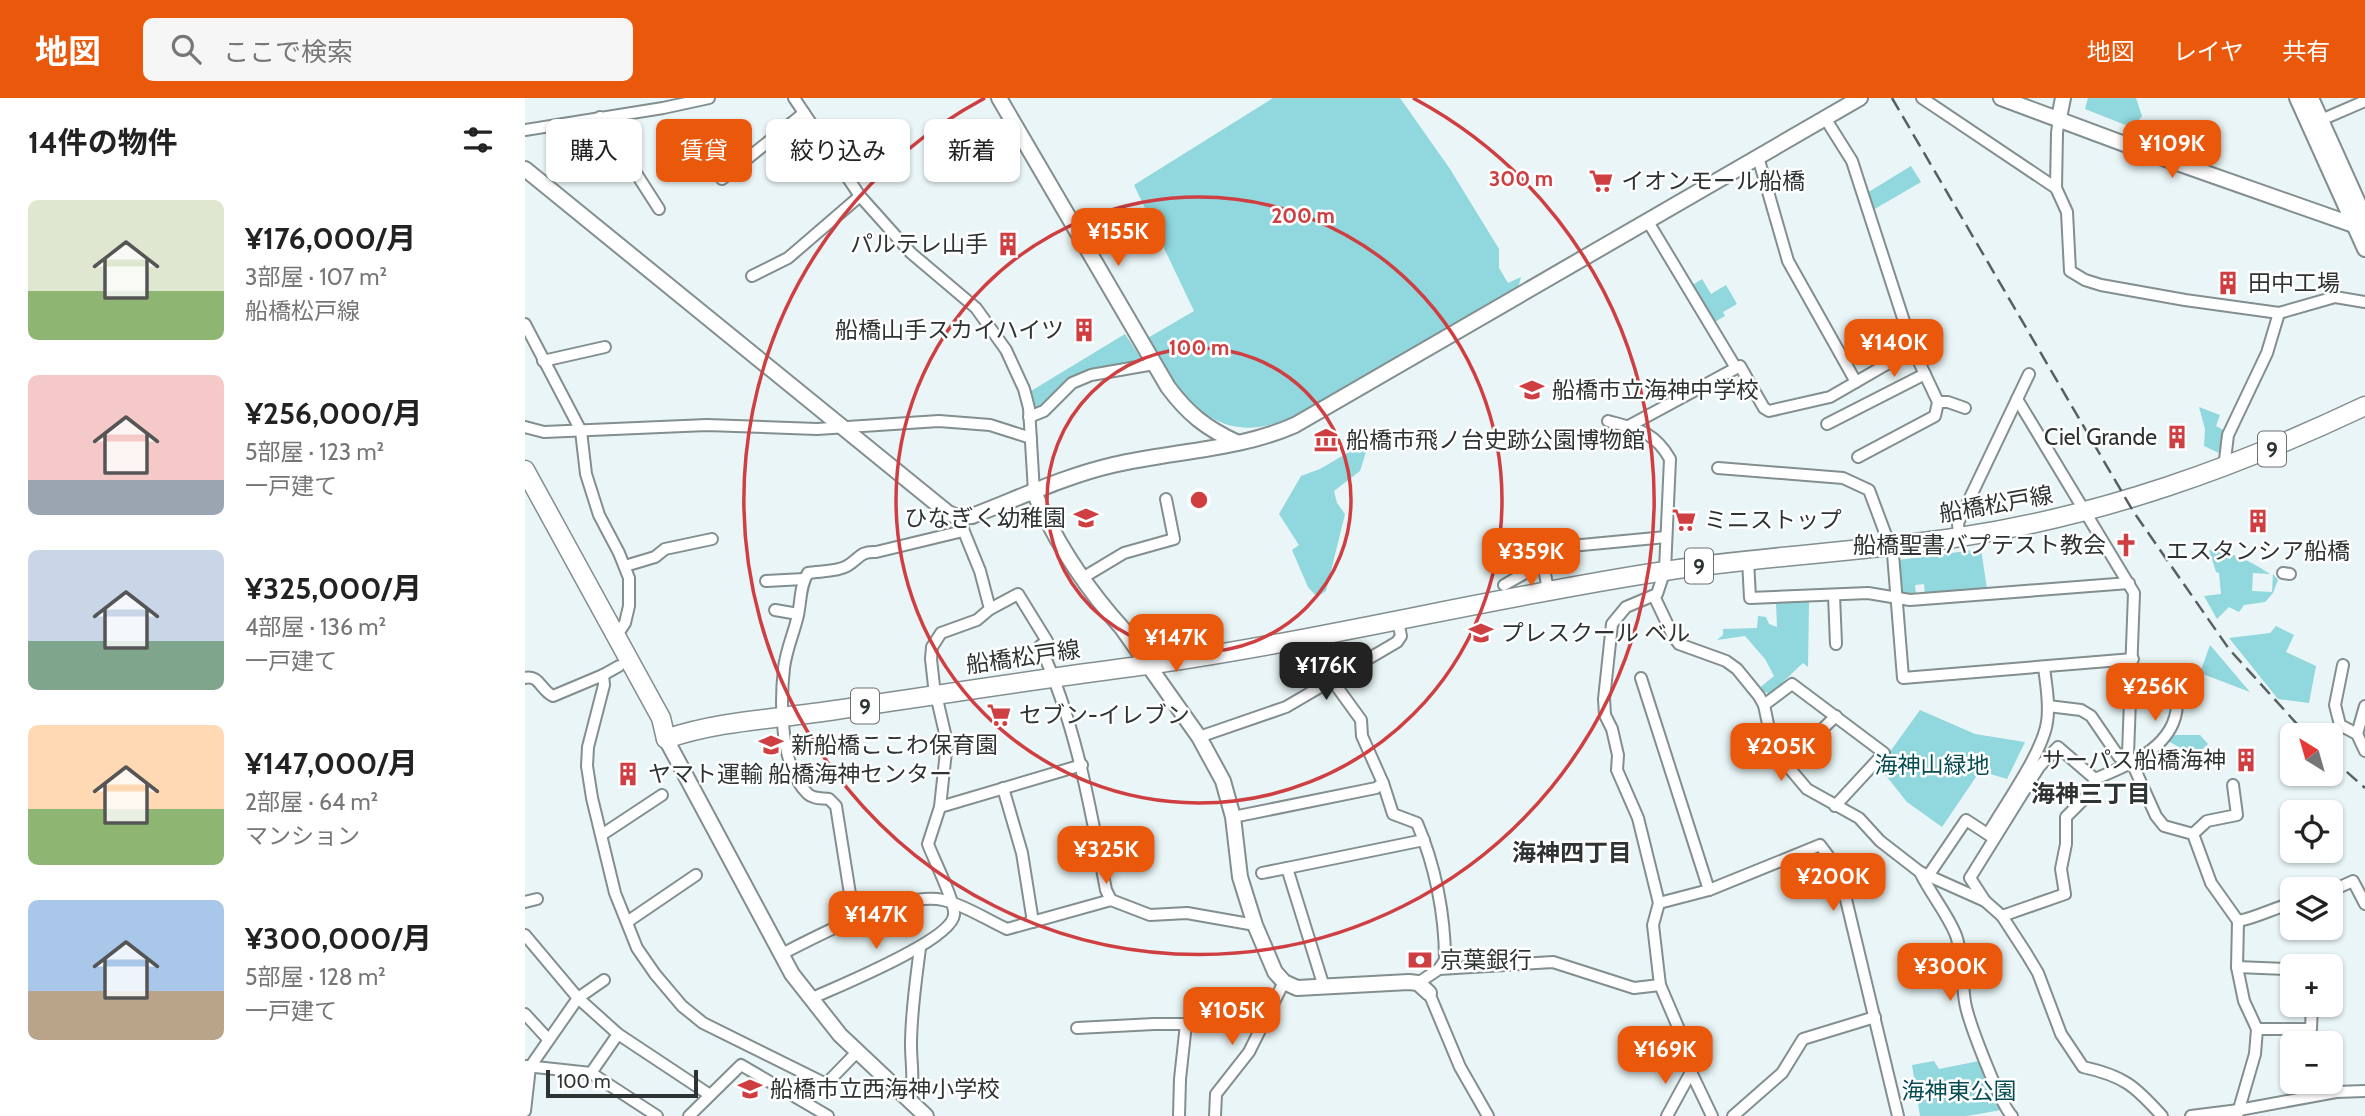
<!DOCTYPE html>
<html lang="ja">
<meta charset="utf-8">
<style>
:root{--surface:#fff;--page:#f6f6f6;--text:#222;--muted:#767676;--accent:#ea580c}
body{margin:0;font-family:Cabin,"Noto Sans JP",sans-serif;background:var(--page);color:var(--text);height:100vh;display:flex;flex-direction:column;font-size:26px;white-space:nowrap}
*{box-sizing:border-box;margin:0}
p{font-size:23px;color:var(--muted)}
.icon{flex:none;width:38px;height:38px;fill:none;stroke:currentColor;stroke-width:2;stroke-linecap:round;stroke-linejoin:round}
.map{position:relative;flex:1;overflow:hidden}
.details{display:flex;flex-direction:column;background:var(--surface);width:525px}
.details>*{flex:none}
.top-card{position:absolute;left:21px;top:21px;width:665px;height:63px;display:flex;gap:14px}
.needle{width:46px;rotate:323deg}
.tools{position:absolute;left:1755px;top:625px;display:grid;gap:14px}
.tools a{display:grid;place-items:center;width:63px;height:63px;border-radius:10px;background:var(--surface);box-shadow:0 2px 5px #0004;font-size:35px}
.scale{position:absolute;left:21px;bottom:18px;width:152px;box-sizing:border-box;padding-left:7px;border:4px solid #2e3333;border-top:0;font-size:19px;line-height:24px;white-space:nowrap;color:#2e3333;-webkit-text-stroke:5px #fff;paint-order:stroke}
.price{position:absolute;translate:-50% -60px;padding:0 16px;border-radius:14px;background:var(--accent);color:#fff;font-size:23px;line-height:46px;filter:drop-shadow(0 2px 4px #0008)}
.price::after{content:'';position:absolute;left:50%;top:42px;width:21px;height:16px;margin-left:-10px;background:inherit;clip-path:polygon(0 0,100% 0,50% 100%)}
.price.selected{background:#222;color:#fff}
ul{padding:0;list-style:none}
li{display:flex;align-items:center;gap:21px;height:175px;padding:0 28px}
li span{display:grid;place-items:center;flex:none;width:196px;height:140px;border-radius:10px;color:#555}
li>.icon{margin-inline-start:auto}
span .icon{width:84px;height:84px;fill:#fffc;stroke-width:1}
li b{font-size:30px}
h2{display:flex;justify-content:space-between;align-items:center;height:84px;padding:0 28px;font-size:30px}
.chip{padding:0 24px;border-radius:10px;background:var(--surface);box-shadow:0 2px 5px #0004;font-size:24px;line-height:63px}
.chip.selected{background:var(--accent);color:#fff}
header{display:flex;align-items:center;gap:42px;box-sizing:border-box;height:98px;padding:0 35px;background:var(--accent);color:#fff}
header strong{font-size:33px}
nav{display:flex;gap:38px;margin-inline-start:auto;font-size:24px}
.search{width:490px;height:63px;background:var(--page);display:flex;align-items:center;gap:18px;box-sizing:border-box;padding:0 24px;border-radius:10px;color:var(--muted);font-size:26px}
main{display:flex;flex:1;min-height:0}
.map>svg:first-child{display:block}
.green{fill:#90d7de}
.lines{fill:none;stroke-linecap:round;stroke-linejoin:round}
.minor-casing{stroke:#838e8f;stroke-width:14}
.tertiary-casing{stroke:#838e8f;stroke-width:18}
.primary-casing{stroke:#838e8f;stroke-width:21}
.minor{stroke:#fff;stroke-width:10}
.tertiary{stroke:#fff;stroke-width:14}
.primary{stroke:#fff;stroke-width:18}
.rail{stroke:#585f5f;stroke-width:2.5;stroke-dasharray:14 7;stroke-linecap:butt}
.ring{fill:none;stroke:#cf3f42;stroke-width:3.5}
.labels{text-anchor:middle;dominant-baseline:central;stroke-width:5;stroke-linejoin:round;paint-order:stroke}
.shield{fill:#fff;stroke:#6d7070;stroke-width:2}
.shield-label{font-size:21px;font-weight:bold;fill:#2e3333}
.poi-label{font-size:23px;fill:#2e3333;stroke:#fff;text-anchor:start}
.street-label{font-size:23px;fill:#2e3333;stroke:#fff}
.park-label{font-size:23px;fill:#064d53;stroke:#fff}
.neighbourhood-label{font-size:24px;font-weight:bold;fill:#2e3333;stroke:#fff}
.centre{fill:#cf3f42;stroke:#fff;stroke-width:3.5}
.ring-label{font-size:21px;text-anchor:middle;font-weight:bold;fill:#cf3f42;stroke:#fff;stroke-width:5;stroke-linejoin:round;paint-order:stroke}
</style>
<header>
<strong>地図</strong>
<div class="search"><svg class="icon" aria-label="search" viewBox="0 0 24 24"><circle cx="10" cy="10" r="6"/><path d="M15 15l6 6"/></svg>ここで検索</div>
<nav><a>地図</a><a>レイヤ</a><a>共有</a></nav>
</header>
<main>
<section class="details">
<h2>14件の物件<svg class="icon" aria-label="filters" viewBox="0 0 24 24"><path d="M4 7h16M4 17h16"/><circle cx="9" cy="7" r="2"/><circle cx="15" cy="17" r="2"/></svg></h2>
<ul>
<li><span style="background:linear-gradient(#dfe7d0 65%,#8fb573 0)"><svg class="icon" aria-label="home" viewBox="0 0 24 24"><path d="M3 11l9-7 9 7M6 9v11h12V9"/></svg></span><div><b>¥176,000/月</b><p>3部屋 · 107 m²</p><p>船橋松戸線</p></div></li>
<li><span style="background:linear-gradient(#f6c9c9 75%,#9aa5b1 0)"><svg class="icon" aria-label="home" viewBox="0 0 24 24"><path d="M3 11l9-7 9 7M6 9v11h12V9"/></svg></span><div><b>¥256,000/月</b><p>5部屋 · 123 m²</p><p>一戸建て</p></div></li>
<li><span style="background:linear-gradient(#c9d6e8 65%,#7fa58c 0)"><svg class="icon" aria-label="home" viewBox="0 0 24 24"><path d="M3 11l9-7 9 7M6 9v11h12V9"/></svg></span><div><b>¥325,000/月</b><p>4部屋 · 136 m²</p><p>一戸建て</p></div></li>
<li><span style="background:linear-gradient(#ffd9b3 60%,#8fb573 0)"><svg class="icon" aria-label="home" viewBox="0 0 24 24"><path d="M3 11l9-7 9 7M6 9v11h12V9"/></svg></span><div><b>¥147,000/月</b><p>2部屋 · 64 m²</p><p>マンション</p></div></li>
<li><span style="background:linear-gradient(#a9c7e8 65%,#b9a48a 0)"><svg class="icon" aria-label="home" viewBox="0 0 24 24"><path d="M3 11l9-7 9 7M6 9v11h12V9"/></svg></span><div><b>¥300,000/月</b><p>5部屋 · 128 m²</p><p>一戸建て</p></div></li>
</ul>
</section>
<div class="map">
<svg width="1840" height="1018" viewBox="0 0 1840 1018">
<rect width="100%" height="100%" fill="#e9f5f6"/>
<g class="green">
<path d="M748,0h127l50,71 49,80v19l9,15 13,-6 -3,11 -211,122c-33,17 -64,26 -97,7 -10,-5 -20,-9 -27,-17 -15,-17 -26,-41 -37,-61l48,-28 -60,-126z"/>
<polygon points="1563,0 1611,0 1617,18 1608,30 1560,11"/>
<polygon points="1386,68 1396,84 1348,112 1342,95"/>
<polygon points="1177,181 1186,196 1201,187 1212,206 1198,214 1200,218 1188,225 1166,188"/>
<polygon points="600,236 618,263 563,275 516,310 511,309 506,293"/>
<polygon points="1674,309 1695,317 1691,328 1700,333 1694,355 1679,348 1680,331"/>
<polygon points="836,347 841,354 835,373 809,393 812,405 820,416 801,493 792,499 783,489 767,452 774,447 754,416 776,378 795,371"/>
<polygon points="1456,451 1462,491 1400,496 1399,486 1390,487 1391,496 1381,497 1376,494 1374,462"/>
<path d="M1684,452c24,2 41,11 61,24l-17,-1 -1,18 20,1 1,-18 5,6 -5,13 -8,9 -21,3 -5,7 -10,-5 -12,12 -13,-23 17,-2 -2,-21 -3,-1z"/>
<polygon points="1284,503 1283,569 1278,565 1245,596 1233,591 1249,578 1240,561 1220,538 1192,542 1198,537 1198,531 1232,530 1233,518 1241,519 1244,526 1252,529 1251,504"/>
<polygon points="1751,528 1769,537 1761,554 1791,568 1784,605 1753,601 1704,540 1745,535"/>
<polygon points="1685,547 1725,594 1675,575"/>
<polygon points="1395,612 1450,636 1500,644 1482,681 1455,673 1417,729 1382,704 1354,669"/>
<polygon points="1647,637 1675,637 1683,646 1670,658 1643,643"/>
<polygon points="1459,962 1467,996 1476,1012 1442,1018 1395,1018 1387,967 1409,963 1414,971"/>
</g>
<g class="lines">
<g class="minor-casing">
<g id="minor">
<polyline points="269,0 335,98 386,155 451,210 481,252 499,291 504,310 509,394"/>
<polyline points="1397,0 1531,90 1542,114 1545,173 1560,182 1576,187 1660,202 1754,215 1810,199 1840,204"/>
<polyline points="75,19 134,111"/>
<polyline points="1789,25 1840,3"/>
<polyline points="0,32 138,10 184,0"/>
<polyline points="1233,59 1263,163 1331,284"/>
<polyline points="197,81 279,15"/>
<polyline points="1531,90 1532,35 1534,20"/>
<polyline points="1122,122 1211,270"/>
<polyline points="227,178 263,160 335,98"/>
<polyline points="0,226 56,333 61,376 74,417 94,455 104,480 104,508 100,525 96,531 89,535"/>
<polyline points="18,263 80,249"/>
<polyline points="1492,301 1609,495 1603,656 1631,718 1639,728 1668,736 1686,785 1713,823 1712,869 1719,903 1732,931 1730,956 1712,1018"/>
<polyline points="1413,304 1423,304 1440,310"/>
<polyline points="504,319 519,313 547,285 566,277 629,266"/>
<path d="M1083,323c29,8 46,10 62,38l-5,111 -8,24 -31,13 -14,17 -8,75 1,16 7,14 6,26 -1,15 21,48 21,85 -6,22 7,60 33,77 -2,10 21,44"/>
<polyline points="1302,326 1400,276"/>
<polyline points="0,329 19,334 182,327 292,331 414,323 465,327 506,340"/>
<polyline points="1102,329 1215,268 1239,310 1244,313 1305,299 1388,251 1327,63 1300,20"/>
<polyline points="1333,359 1410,318 1413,304 1388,251"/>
<polyline points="1193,370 1318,380 1344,392 1368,456 1378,580 1608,561"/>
<polyline points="1699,370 1703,337 1742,255 1754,215"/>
<polyline points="1434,439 1433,425 1504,276"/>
<polyline points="1223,462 1225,500 1343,495 1385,502 1604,485"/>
<polyline points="100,468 130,459 140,451 187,441"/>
<polyline points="1758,475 1765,476"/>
<polyline points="559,479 599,455 649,441 641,401"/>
<polyline points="241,483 279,481"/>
<polyline points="979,487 1018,465"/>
<polyline points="1023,492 1018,465 1046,448 1141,439"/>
<polyline points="1309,497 1311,546"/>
<polyline points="1129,498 1148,538 1154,546 1201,563 1212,571 1234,598 1239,607 1247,645 1261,666 1282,691 1334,720 1355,743 1395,774 1460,803"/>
<path d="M465,511l28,-15 29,47 -7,5c36,78 50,160 66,244l5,10"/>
<polyline points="250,512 273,516"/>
<polyline points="1818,567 1810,607 1815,627 1832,636 1840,653"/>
<polyline points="78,577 79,587 63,649 62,668 67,700 90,795 112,850 130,876 157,908 178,925 301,986 332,954"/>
<path d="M0,580c14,-4 16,13 28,18l50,-21 16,-9"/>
<polyline points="1116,580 1184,792"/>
<path d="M807,582l29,40 1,16 21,47 10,31 24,9c18,42 28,91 28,137l-6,9 -21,14"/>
<polyline points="1239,607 1267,586 1359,655 1310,708"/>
<polyline points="1523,608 1556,612 1566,618 1594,659 1609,665"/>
<polyline points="1832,636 1840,608"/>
<polyline points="674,639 761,609 872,544 876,538 873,523"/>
<polyline points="1261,666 1311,618"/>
<path d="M1570,681l-37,-32 -19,20 -69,111 15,23 17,15 24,37 12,20 23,61 22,33c41,9 52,19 79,49"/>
<polyline points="478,690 497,755 508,824"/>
<polyline points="415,709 557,667"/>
<polyline points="708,719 851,690 858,685"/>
<polyline points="78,736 137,697"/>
<path d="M1463,736c16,-28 55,-82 59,-112 3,-18 -1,-37 -3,-55"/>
<polyline points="1668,736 1682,723 1712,717 1708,687"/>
<path d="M1395,774c10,21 26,40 35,61 7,15 7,51 10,69 3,19 35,102 47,114"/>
<polyline points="737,775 762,770"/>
<polyline points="1403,778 1441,722 1467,739"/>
<polyline points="1806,793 1828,783 1840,806"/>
<polyline points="0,804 12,801"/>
<polyline points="1134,805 1184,792 1295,747 1310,767 1319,793 1373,1018"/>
<path d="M1477,818l63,-22 -4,-25 5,-25v-27l26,-26 3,-12c33,-14 81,-32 82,-75 0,-8 -2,-16 -2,-23"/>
<path d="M329,821l-18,-113 -7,-7c-7,-1 -16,0 -21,-5 -28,-26 -28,-91 -24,-126 2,-18 10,-35 14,-53 3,-14 2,-30 10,-42 11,-2 29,-1 39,-7 12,-7 13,-15 29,-14l87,-21"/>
<path d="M1713,823c21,-4 35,-13 55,-18"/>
<polyline points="102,824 171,777"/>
<polyline points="0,837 53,900 93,936 185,997"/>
<path d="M255,857c37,-19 121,-64 163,-55 22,5 44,20 64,29l104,-29 39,15 37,-2 68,12"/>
<polyline points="1712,869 1761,871"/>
<polyline points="914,871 1028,864 1109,890 1135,887"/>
<polyline points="799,889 762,770 899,742"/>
<polyline points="904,895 935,969 963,1018"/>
<path d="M285,901c26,-12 141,-58 144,-84 2,-12 -21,-57 -26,-71l12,-37 7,-65 -13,-56 -3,-27 1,-12 9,-14 36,-13 13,-11 -10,-38 -22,-54"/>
<polyline points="0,916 23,941"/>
<polyline points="552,930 629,926 661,926 655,981 654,1018"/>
<polyline points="1732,931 1786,931 1787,907"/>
<polyline points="1,968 66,975 132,1018"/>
<polyline points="66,975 93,936"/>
<path d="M384,1001c6,-18 2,-35 2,-54 0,-33 5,-65 9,-97"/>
<polyline points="0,1013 5,969 53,900 79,882"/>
<polyline points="164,1018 216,967 303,1018"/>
<polyline points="690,1018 691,996 724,954 759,884"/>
<polyline points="1142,1018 1166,974"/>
<polyline points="1208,1018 1257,975 1278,941 1350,919"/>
<polyline points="1666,1018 1714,1012 1811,994 1840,993"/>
</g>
</g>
<g class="tertiary-casing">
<g id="tertiary">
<path d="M474,0l169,289c20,27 38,41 68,55"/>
<polyline points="1476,0 1621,54 1840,131"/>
<polyline points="1772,0 1840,151"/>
<polyline points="1786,0 1840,120"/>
<polyline points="1534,20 1538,0"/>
<path d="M0,71l423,344 10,4 14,-1c47,-18 93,-40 141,-51 60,-14 126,-15 182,-40l565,-327"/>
<path d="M509,394c21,49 53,97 88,136l77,109 24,44 10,36 7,60 15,48 20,47 9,10 13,6 112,-6 9,1 11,10"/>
<polyline points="141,641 267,876 315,937 401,1018"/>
</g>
</g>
<g class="primary-casing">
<g id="primary">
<polyline points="0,372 136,620 141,641"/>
<path d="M141,641c52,-18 109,-20 163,-28 101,-15 202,-31 303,-44 179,-24 354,-69 533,-96 97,-15 197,-19 295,-34 144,-22 274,-69 405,-131"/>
</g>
</g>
<use href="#minor" class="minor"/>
<use href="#tertiary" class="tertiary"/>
<use href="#primary" class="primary"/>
<g class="rail">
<polyline points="1367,0 1608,413 1704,551 1782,637"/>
<polyline points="1806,660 1840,690"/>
</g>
</g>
<g class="ring">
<circle cx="674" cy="402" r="152"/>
<circle cx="674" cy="402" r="303"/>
<path d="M888 0A455 455 0 1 1 460 0"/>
</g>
<defs>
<g id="supermarket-bare" transform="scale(1.89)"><path d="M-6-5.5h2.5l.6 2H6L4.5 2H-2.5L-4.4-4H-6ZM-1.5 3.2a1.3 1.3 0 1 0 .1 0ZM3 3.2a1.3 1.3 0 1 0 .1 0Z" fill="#cf3f42" stroke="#fff" stroke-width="2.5" paint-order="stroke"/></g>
<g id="building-bare" transform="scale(1.89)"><path d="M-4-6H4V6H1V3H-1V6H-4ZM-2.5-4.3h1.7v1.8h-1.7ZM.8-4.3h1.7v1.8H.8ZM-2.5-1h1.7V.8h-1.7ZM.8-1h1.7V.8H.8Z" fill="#cf3f42" stroke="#fff" stroke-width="2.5" paint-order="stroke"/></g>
<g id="school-bare" transform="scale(1.89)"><path d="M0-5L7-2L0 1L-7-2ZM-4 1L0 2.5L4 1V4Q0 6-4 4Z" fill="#cf3f42" stroke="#fff" stroke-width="2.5" paint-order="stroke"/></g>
<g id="museum-bare" transform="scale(1.89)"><path d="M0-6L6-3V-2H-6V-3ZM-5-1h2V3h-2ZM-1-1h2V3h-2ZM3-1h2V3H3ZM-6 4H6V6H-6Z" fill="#cf3f42" stroke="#fff" stroke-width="2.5" paint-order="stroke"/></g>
<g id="church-bare" transform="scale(1.89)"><path d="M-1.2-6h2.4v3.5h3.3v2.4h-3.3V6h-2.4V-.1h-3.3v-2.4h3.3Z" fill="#cf3f42" stroke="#fff" stroke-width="2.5" paint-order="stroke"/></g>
<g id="bank-bare" transform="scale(1.89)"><path d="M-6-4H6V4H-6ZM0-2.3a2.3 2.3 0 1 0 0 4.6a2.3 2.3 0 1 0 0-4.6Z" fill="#cf3f42" stroke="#fff" stroke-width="2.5" paint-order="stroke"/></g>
</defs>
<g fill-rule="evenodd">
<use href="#supermarket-bare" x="1076" y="83"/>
<use href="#building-bare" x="483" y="146"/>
<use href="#building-bare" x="1703" y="185"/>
<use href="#building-bare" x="559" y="232"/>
<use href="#school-bare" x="1007" y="292"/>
<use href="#building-bare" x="1652" y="339"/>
<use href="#museum-bare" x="801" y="342"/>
<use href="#school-bare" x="561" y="420"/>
<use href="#supermarket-bare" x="1159" y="422"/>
<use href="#building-bare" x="1733" y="423"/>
<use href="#church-bare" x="1601" y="447"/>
<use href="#school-bare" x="956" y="535"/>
<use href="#supermarket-bare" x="474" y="617"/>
<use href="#school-bare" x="246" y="647"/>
<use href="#building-bare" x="1721" y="662"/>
<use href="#building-bare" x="103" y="676"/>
<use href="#bank-bare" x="895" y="862"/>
<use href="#school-bare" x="225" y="991"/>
</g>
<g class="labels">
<g class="shield">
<rect x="1733" y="333.5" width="28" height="35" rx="5"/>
<rect x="1160" y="450.5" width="28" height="35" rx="5"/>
<rect x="326" y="590.5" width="28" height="35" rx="5"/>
</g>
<g class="shield-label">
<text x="1747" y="351">9</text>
<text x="1174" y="468">9</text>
<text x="340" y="608">9</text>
</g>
<g class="poi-label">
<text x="1096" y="83">イオンモール船橋</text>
<text x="463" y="146" text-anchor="end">パルテレ山手</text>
<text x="1723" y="185">田中工場</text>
<text x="539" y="232" text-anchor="end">船橋山手スカイハイツ</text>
<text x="1027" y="292">船橋市立海神中学校</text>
<text x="1632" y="339" text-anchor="end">Ciel Grande</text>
<text x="821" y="342">船橋市飛ノ台史跡公園博物館</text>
<text x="541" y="420" text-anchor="end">ひなぎく幼稚園</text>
<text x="1179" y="422">ミニストップ</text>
<text x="1581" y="447" text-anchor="end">船橋聖書バプテスト教会</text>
<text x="1733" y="453" text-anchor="middle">エスタンシア船橋</text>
<text x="976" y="535">プレスクール ベル</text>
<text x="494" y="617">セブン-イレブン</text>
<text x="266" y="647">新船橋ここわ保育園</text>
<text x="1701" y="662" text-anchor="end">サーパス船橋海神</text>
<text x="123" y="676">ヤマト運輸 船橋海神センター</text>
<text x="915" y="862">京葉銀行</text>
<text x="245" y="991">船橋市立西海神小学校</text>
</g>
<g class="street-label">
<text transform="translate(1471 406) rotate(-10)">船橋松戸線</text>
<text transform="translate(498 559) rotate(-8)">船橋松戸線</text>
</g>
<g class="park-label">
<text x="1407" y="667">海神山緑地</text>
<text x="1434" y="993">海神東公園</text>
</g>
<g class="neighbourhood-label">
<text x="1566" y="695">海神三丁目</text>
<text x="1047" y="754">海神四丁目</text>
</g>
</g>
<circle cx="674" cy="402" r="10" class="centre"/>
<g class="ring-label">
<text x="996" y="88">300 m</text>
<text x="778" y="125">200 m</text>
<text x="674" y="257">100 m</text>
</g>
</svg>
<div class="tools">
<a><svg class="needle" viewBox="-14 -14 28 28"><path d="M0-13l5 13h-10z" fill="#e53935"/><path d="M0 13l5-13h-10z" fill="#767676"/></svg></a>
<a><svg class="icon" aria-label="locate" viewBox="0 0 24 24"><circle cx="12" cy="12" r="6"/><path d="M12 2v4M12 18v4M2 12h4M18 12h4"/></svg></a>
<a><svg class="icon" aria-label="layers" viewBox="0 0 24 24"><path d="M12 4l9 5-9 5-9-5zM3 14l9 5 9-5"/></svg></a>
<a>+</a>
<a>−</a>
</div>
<div class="scale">100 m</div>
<b class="price" style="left:1647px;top:82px">¥109K</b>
<b class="price" style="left:593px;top:170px">¥155K</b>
<b class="price" style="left:1369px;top:281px">¥140K</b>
<b class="price" style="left:1006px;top:490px">¥359K</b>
<b class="price" style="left:651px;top:576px">¥147K</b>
<b class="price selected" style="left:801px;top:604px">¥176K</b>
<b class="price" style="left:1630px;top:625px">¥256K</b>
<b class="price" style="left:1256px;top:685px">¥205K</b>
<b class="price" style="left:581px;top:788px">¥325K</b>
<b class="price" style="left:1308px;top:815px">¥200K</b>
<b class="price" style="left:351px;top:853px">¥147K</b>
<b class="price" style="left:1425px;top:905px">¥300K</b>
<b class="price" style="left:707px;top:949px">¥105K</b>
<b class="price" style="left:1140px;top:988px">¥169K</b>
<div class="top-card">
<a class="chip">購入</a>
<a class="chip selected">賃貸</a>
<a class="chip">絞り込み</a>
<a class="chip">新着</a>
</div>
</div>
</main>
